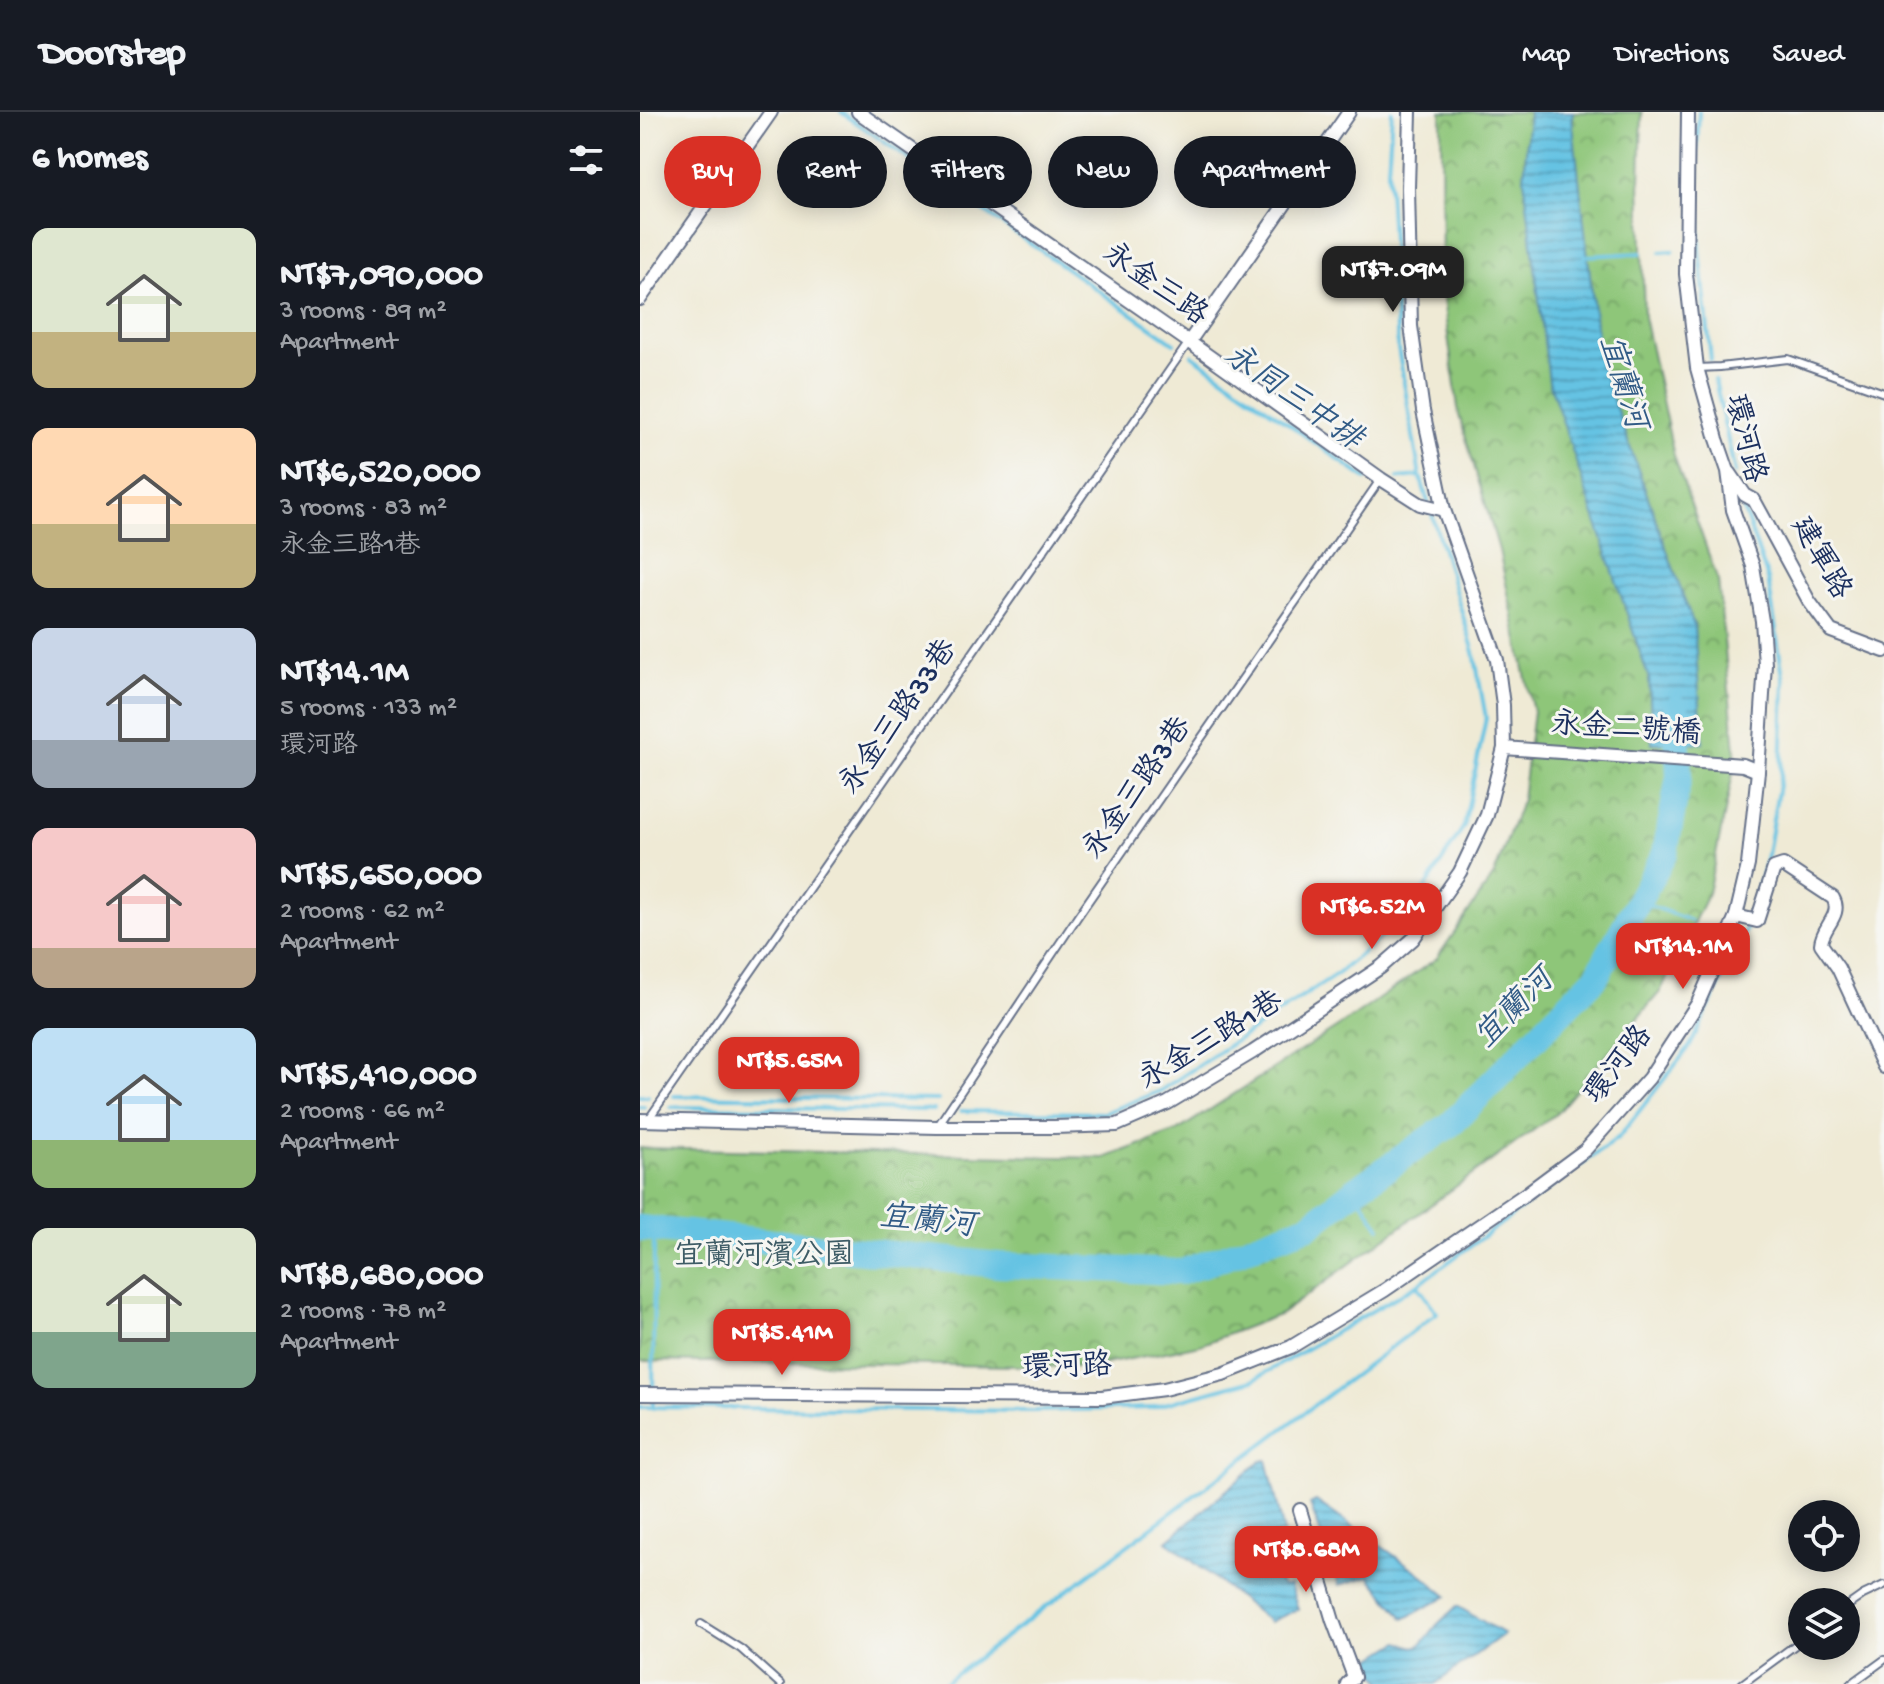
<!DOCTYPE html>
<meta charset="utf-8">
<style>
:root{--surface:#171b24;--page:#20242c;--text:#f1f3f6;--muted:#9ea1a6;--line:#363941;--accent:#d93025}
body{margin:0;font-family:"Gochi Hand","LXGW WenKai TC",sans-serif;background:var(--page);color:var(--text);height:100vh;display:flex;flex-direction:column;font-size:30px;white-space:nowrap}
*{box-sizing:border-box;margin:0}
p{font-size:26px;color:var(--muted)}
.icon{flex:none;width:44px;height:44px;fill:none;stroke:currentColor;stroke-width:2;stroke-linecap:round;stroke-linejoin:round}
.map{position:relative;flex:1;overflow:hidden}
.side{display:flex;flex-direction:column;background:var(--surface);width:640px}
.side>*{flex:none}
.hud{position:absolute;left:24px;top:24px;width:760px;height:72px;display:flex;gap:16px}
.fabs{position:absolute;left:1148px;top:1388px;display:grid;gap:16px}
.fabs a{display:grid;place-items:center;width:72px;height:72px;border-radius:50%;background:var(--surface);box-shadow:0 4px 20px #0003;font-size:40px}
.price{position:absolute;translate:-50% -68px;padding:0 18px;border-radius:16px;background:var(--accent);color:#fff;font-size:26px;line-height:52px;filter:drop-shadow(0 2px 4px #0008)}
.price::after{content:'';position:absolute;left:50%;top:48px;width:24px;height:18px;margin-left:-12px;background:inherit;clip-path:polygon(0 0,100% 0,50% 100%)}
.price.current{background:#222;color:#fff}
ul{padding:0;list-style:none}
li{display:flex;align-items:center;gap:24px;height:200px;padding:0 32px}
li span{display:grid;place-items:center;flex:none;width:224px;height:160px;border-radius:16px;color:#555}
li>.icon{margin-inline-start:auto}
span .icon{width:96px;height:96px;fill:#fffc;stroke-width:1}
li b{font-size:34px}
h2{display:flex;justify-content:space-between;align-items:center;height:96px;padding:0 32px;font-size:34px}
.chip{padding:0 28px;border-radius:36px;background:var(--surface);box-shadow:0 4px 20px #0003;font-size:28px;line-height:72px}
.chip.current{background:var(--accent);color:#fff}
header{display:flex;align-items:center;gap:48px;box-sizing:border-box;height:112px;padding:0 40px;background:var(--surface);border-bottom:2px solid var(--line)}
header strong{font-size:38px}
nav{display:flex;gap:44px;margin-inline-start:auto;font-size:28px}
main{display:flex;flex:1;min-height:0}
.map>svg:first-child{display:block}
.park{fill:url(#park-crowns);stroke:#547a6c;stroke-width:2}
.water{fill:url(#water-rules);stroke:#4079a0;stroke-width:2}
.lines{fill:none;stroke-linecap:round;stroke-linejoin:round}
.stream{stroke:#65c3e3;stroke-width:4}
.river{stroke:#65c3e3;stroke-width:26}
.service-casing{stroke:#657088;stroke-width:10}
.minor-casing{stroke:#657088;stroke-width:16}
.service{stroke:#fff;stroke-width:6}
.minor{stroke:#fff;stroke-width:12}
.labels{text-anchor:middle;dominant-baseline:central;stroke-width:6;stroke-linejoin:round;paint-order:stroke}
.street-label{font-size:30px;fill:#1b2f5e;stroke:#f6f6f2}
.park-label{font-size:30px;fill:#3e5c66;stroke:#f6f6f2}
.water-label{font-size:32px;font-style:italic;fill:#315b86;stroke:#f6f6f2}
</style>
<header>
<strong>Doorstep</strong>
<nav><a>Map</a><a>Directions</a><a>Saved</a></nav>
</header>
<main>
<section class="side">
<h2>6 homes<svg class="icon" aria-label="filters" viewBox="0 0 24 24"><path d="M4 7h16M4 17h16"/><circle cx="9" cy="7" r="2"/><circle cx="15" cy="17" r="2"/></svg></h2>
<ul>
<li><span style="background:linear-gradient(#dfe7d0 65%,#c2b280 0)"><svg class="icon" aria-label="home" viewBox="0 0 24 24"><path d="M3 11l9-7 9 7M6 9v11h12V9"/></svg></span><div><b>NT$7,090,000</b><p>3 rooms · 89 m²</p><p>Apartment</p></div></li>
<li><span style="background:linear-gradient(#ffd9b3 60%,#c2b280 0)"><svg class="icon" aria-label="home" viewBox="0 0 24 24"><path d="M3 11l9-7 9 7M6 9v11h12V9"/></svg></span><div><b>NT$6,520,000</b><p>3 rooms · 83 m²</p><p>永金三路1巷</p></div></li>
<li><span style="background:linear-gradient(#c9d6e8 70%,#9aa5b1 0)"><svg class="icon" aria-label="home" viewBox="0 0 24 24"><path d="M3 11l9-7 9 7M6 9v11h12V9"/></svg></span><div><b>NT$14.1M</b><p>5 rooms · 133 m²</p><p>環河路</p></div></li>
<li><span style="background:linear-gradient(#f6c9c9 75%,#b9a48a 0)"><svg class="icon" aria-label="home" viewBox="0 0 24 24"><path d="M3 11l9-7 9 7M6 9v11h12V9"/></svg></span><div><b>NT$5,650,000</b><p>2 rooms · 62 m²</p><p>Apartment</p></div></li>
<li><span style="background:linear-gradient(#bfe0f5 70%,#8fb573 0)"><svg class="icon" aria-label="home" viewBox="0 0 24 24"><path d="M3 11l9-7 9 7M6 9v11h12V9"/></svg></span><div><b>NT$5,410,000</b><p>2 rooms · 66 m²</p><p>Apartment</p></div></li>
<li><span style="background:linear-gradient(#dfe7d0 65%,#7fa58c 0)"><svg class="icon" aria-label="home" viewBox="0 0 24 24"><path d="M3 11l9-7 9 7M6 9v11h12V9"/></svg></span><div><b>NT$8,680,000</b><p>2 rooms · 78 m²</p><p>Apartment</p></div></li>
</ul>
</section>
<div class="map">
<svg width="1244" height="1572" viewBox="0 0 1244 1572">
<defs>
<pattern id="park-crowns" width="20" height="18" patternUnits="userSpaceOnUse" patternTransform="scale(2)"><rect width="20" height="18" fill="#8ec679"/><path d="M2 6a3 3 0 1 1 6 0M12 15a3 3 0 1 1 6 0" fill="none" stroke="#73a166"/></pattern>
<pattern id="water-rules" width="6" height="5" patternUnits="userSpaceOnUse" patternTransform="scale(2)"><rect width="6" height="5" fill="#65c3e3"/><path d="M0 2.5h6" fill="none" stroke="#529fbb"/></pattern>
</defs>
<rect width="100%" height="100%" fill="#f6f6f2"/>
<filter id="ink" filterUnits="userSpaceOnUse"><feTurbulence type="fractalNoise" baseFrequency=".0125" numOctaves="2"/><feDisplacementMap in="SourceGraphic" scale="16" xChannelSelector="R" yChannelSelector="G"/><feConvolveMatrix kernelMatrix="1 2 1 2 8 2 1 2 1" color-interpolation-filters="sRGB"/></filter>
<filter id="wash" filterUnits="userSpaceOnUse"><feTurbulence type="fractalNoise" baseFrequency=".006" numOctaves="4" result="noise"/><feDisplacementMap in="SourceGraphic" scale="32" xChannelSelector="R" yChannelSelector="G"/><feGaussianBlur stdDeviation="1.8" result="paint"/><feColorMatrix in="noise" values="0 0 0 0 0 0 0 0 0 0 0 0 0 0 0 0 0 1.4 0 .05"/><feComposite in="paint" operator="in"/></filter>
<g filter="url(#wash)">
<rect width="100%" height="100%" fill="#efead5"/>
<polygon class="park" points="801,0 1002,0 1000,69 1004,205 1034,344 1078,469 1096,647 1068,781 1020,880 917,1001 641,1202 560,1233 450,1255 0,1249 0,1036 464,1046 537,1019 713,905 797,846 854,763 882,687 893,600 859,438 819,303 802,180"/>
<g class="water">
<polygon points="889,0 933,0 932,5 960,251 1054,514 1063,631 1012,631 1009,567 909,269 884,67"/>
<polygon points="627,1348 644,1421 633,1423 638,1443 632,1461 642,1474 650,1473 658,1497 630,1510 527,1429 621,1349"/>
<polygon points="676,1389 778,1460 807,1484 764,1507 729,1464 699,1473 670,1392"/>
<polygon points="817,1494 864,1522 795,1572 744,1572 727,1550 759,1530 774,1535 781,1533 797,1513"/>
</g>
<g class="lines">
<g class="stream">
<polyline points="201,0 534,231"/>
<polyline points="752,0 748,58 758,236 780,364 788,390"/>
<polyline points="1059,0 1056,55 1060,138 1071,248"/>
<polyline points="1021,140 1033,139"/>
<polyline points="944,144 1001,141"/>
<polyline points="552,243 726,367"/>
<polyline points="1075,268 1095,361"/>
<polyline points="758,366 779,364"/>
<polyline points="1103,396 1128,467 1144,571 1141,661 1126,748 1112,798"/>
<polyline points="998,789 1051,809"/>
<polyline points="1069,816 1074,818"/>
<polyline points="0,984 8,984"/>
<polyline points="34,984 298,988"/>
<polyline points="0,995 4,995"/>
<polyline points="31,995 294,998"/>
<polyline points="321,999 464,1001 520,979 697,862 770,801 824,714 846,606 834,540 791,399"/>
<polyline points="715,1078 740,1116"/>
<polyline points="0,1295 394,1299 510,1296 613,1268 777,1173 979,1025 1050,934 1108,813"/>
<polyline points="13,1296 14,1118"/>
<polyline points="303,1572 797,1201 777,1173"/>
</g>
<polyline class="river" points="0,1116 359,1153 542,1160 669,1114 715,1078 811,1012 956,865 1025,741 1039,664 1036,596"/>
</g>
</g>
<g filter="url(#ink)">
<g class="lines">
<g class="service-casing">
<g id="service">
<polyline points="1058,256 1080,255 1148,247 1244,281"/>
<polyline points="8,1008 549,230"/>
<polyline points="297,1015 438,804 740,368"/>
<polyline points="1206,1495 1223,1483 1244,1473"/>
<polyline points="61,1512 101,1537 140,1572"/>
<polyline points="1102,1572 1162,1528"/>
<polyline points="1211,1572 1244,1548"/>
</g>
</g>
<g class="minor-casing">
<g id="minor">
<polyline points="218,0 549,230 741,367 780,392 804,398"/>
<polyline points="0,187 131,0"/>
<polyline points="549,230 709,0"/>
<polyline points="1090,361 1105,383 1114,388 1169,489 1191,519 1244,539"/>
<polyline points="864,636 1103,653 1118,659"/>
<path d="M1096,804l21,5 17,-53 9,-3 50,33c10,17 -11,29 -12,46l17,24 46,99"/>
<polyline points="0,1008 297,1015 414,1015 477,1013 528,991 613,940 741,855 773,827 820,760 847,703 864,636 863,593 857,548 804,398 783,299 771,214 768,76 770,0"/>
<polyline points="0,1282 462,1285 524,1277 583,1262 651,1235 745,1178 887,1081 945,1038 1009,966 1058,891 1096,804 1108,753 1118,659 1125,552 1122,509 1113,454 1093,398 1088,359 1077,327 1057,256 1046,162 1048,0"/>
<polyline points="660,1398 693,1509 714,1565 707,1572"/>
</g>
</g>
<use href="#service" class="service"/>
<use href="#minor" class="minor"/>
</g>
</g>
<g class="labels">
<g class="street-label">
<text transform="translate(514 174) rotate(35)">永金三路</text>
<text transform="translate(1103 327) rotate(76)">環河路</text>
<text transform="translate(1179 447) rotate(60)">建軍路</text>
<text transform="translate(260 606) rotate(-55)">永金三路33巷</text>
<text transform="translate(986 619) rotate(4)">永金二號橋</text>
<text transform="translate(499 677) rotate(-55)">永金三路3巷</text>
<text transform="translate(572 930) rotate(-31)">永金三路1巷</text>
<text transform="translate(980 954) rotate(-52)">環河路</text>
<text transform="translate(427 1257) rotate(-2)">環河路</text>
</g>
<g class="park-label">
<text x="124" y="1145">宜蘭河濱公園</text>
</g>
<g class="water-label">
<text transform="translate(981 271) rotate(73)">宜蘭河</text>
<text transform="translate(652 287) rotate(35)">永同三中排</text>
<text transform="translate(876 898) rotate(-45)">宜蘭河</text>
<text transform="translate(287 1111) rotate(6)">宜蘭河</text>
</g>
</g>
</svg>
<div class="fabs">
<a><svg class="icon" aria-label="locate" viewBox="0 0 24 24"><circle cx="12" cy="12" r="6"/><path d="M12 2v4M12 18v4M2 12h4M18 12h4"/></svg></a>
<a><svg class="icon" aria-label="layers" viewBox="0 0 24 24"><path d="M12 4l9 5-9 5-9-5zM3 14l9 5 9-5"/></svg></a>
</div>
<b class="price current" style="left:753px;top:202px">NT$7.09M</b>
<b class="price" style="left:732px;top:839px">NT$6.52M</b>
<b class="price" style="left:1043px;top:879px">NT$14.1M</b>
<b class="price" style="left:149px;top:993px">NT$5.65M</b>
<b class="price" style="left:142px;top:1265px">NT$5.41M</b>
<b class="price" style="left:666px;top:1482px">NT$8.68M</b>
<div class="hud">
<a class="chip current">Buy</a>
<a class="chip">Rent</a>
<a class="chip">Filters</a>
<a class="chip">New</a>
<a class="chip">Apartment</a>
</div>
</div>
</main>
